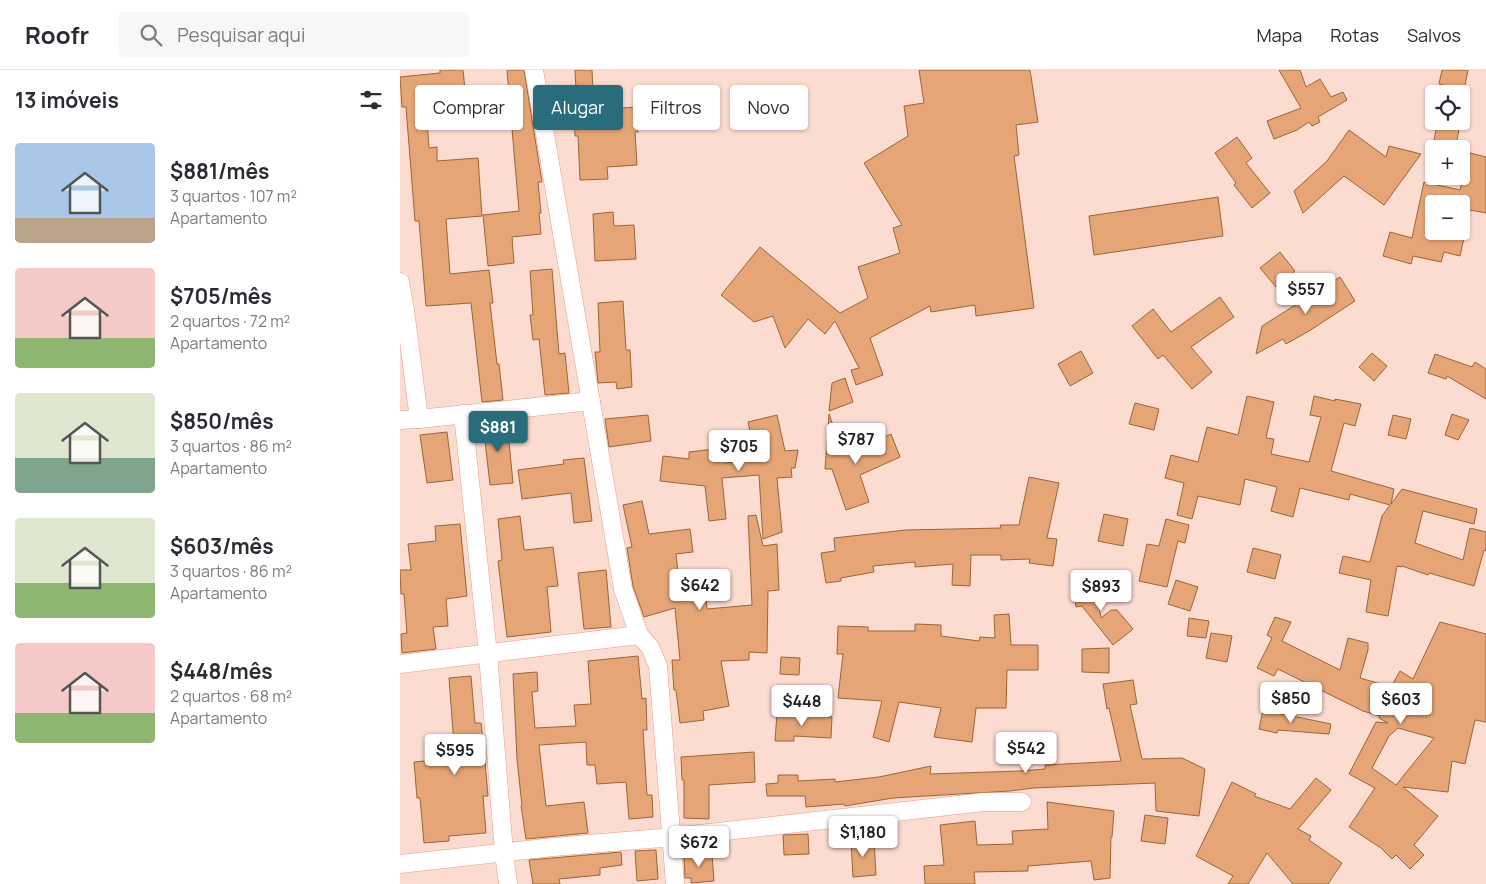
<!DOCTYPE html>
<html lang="pt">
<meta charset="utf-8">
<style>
:root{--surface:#fff;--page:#f7f7f7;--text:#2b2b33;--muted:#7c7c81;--line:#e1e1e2;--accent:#296d7d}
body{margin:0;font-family:Manrope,sans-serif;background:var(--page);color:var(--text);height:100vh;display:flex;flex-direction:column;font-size:19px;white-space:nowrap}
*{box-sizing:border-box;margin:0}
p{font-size:16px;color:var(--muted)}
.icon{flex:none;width:28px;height:28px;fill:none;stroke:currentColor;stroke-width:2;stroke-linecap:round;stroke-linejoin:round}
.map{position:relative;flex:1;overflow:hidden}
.panel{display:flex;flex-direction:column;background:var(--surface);width:400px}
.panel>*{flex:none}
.guide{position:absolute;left:15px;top:15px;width:475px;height:45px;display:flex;gap:10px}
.controls{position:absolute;left:1025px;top:15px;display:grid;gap:10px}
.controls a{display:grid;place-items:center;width:45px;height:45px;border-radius:5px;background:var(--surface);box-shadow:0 1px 4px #0004;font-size:25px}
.price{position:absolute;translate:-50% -42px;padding:0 11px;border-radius:5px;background:#fff;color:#222;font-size:16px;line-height:32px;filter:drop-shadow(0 1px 2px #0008)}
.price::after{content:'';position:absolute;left:50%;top:30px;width:15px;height:11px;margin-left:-8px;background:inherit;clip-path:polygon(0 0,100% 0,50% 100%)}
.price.active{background:var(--accent);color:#fff}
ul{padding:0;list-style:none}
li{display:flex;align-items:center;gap:15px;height:125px;padding:0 15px}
li span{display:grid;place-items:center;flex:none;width:140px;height:100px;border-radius:5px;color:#555}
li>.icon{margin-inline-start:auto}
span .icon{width:60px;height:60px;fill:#fffc;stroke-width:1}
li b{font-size:21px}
h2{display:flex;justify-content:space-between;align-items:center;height:60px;padding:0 15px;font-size:21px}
.tag{padding:0 18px;border-radius:5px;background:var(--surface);box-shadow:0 1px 4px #0004;font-size:18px;line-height:45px}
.tag.active{background:var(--accent);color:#fff}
header{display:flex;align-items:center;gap:30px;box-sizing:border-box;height:70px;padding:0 25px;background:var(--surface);border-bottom:1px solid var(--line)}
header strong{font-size:24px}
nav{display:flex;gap:28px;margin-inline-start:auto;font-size:18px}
.search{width:350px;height:45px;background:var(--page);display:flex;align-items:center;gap:12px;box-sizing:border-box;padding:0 18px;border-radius:5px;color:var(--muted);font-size:19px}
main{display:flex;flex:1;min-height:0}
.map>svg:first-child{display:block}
.building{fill:#e6a576;stroke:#9f6435;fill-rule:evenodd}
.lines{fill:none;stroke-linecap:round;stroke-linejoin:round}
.minor-casing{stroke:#ea9c85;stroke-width:19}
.minor{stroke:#fff;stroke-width:18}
</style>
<header>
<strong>Roofr</strong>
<div class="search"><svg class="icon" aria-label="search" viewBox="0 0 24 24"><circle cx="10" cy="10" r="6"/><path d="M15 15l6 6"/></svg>Pesquisar aqui</div>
<nav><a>Mapa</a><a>Rotas</a><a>Salvos</a></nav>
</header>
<main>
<section class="panel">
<h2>13 imóveis<svg class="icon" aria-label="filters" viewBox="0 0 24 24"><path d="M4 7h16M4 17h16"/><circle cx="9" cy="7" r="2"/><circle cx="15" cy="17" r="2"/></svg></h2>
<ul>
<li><span style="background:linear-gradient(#a9c7e8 75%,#b9a48a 0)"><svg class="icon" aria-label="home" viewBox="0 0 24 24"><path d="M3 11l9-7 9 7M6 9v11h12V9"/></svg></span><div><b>$881/mês</b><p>3 quartos · 107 m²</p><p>Apartamento</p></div></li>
<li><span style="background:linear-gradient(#f6c9c9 70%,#8fb573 0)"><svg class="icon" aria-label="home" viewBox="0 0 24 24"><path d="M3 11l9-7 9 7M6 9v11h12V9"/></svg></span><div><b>$705/mês</b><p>2 quartos · 72 m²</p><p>Apartamento</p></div></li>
<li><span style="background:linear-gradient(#dfe7d0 65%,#7fa58c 0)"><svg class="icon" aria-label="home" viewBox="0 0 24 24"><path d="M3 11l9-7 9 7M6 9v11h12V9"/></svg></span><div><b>$850/mês</b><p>3 quartos · 86 m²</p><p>Apartamento</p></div></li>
<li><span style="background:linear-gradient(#dfe7d0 65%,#8fb573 0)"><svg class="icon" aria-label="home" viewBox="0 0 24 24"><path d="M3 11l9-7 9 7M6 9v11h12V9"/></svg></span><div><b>$603/mês</b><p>3 quartos · 86 m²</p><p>Apartamento</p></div></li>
<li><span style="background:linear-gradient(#f6c9c9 70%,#8fb573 0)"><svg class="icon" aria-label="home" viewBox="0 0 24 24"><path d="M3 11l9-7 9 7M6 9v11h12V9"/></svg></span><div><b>$448/mês</b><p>2 quartos · 68 m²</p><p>Apartamento</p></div></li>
</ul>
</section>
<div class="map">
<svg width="1086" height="814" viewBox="0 0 1086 814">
<rect width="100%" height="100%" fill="#fcdbd1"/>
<g class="building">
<polygon points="40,0 63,0 65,19 25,23 29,78 37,77 37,91 78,88 82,146 46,149 50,204 89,200 93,233 90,233 97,294 99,294 103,330 82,332 71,233 26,236 19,151 15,151 6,37 2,37 0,7 40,3"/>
<polygon points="107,0 124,0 142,112 138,112 141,143 139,143 141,164 112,167 114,193 88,196 83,145 119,141"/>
<polygon points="175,0 192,0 194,40 237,37 238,62 235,62 237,95 207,97 208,109 180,110 178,66 175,66 174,41 177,41"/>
<polygon points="519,0 630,0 638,52 616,55 619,85 614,86 634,238 576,246 575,235 531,242 530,236 470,268 483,305 456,315 451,300 459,298 435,251 425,264 408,249 385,278 373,246 354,252 321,225 360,177 440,243 468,228 458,197 500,183 493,158 502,155 464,93 508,66 504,36 524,33"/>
<polygon points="879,0 900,0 906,17 920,9 931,27 943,22 947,30 918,47 920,52 912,56 909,52 897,60 874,69 867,51 901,38"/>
<polygon points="1042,0 1068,0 1064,20 1039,14"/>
<polygon points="1038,51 1060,55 1055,79 1032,79"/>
<polygon points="949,60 986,87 989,76 1021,84 984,135 944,106 903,143 894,121 927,91"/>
<polygon points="837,67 852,88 846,93 870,123 852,138 834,115 836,113 815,83"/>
<path d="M1070,83l16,4v56l-16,-3 -10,46 -16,-4 -3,10 -28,-6 -2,8 -28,-8 7,-24 22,6 12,-56 36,8zM1034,134h27v27h-27z"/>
<polygon points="818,127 823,166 694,185 689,146"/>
<polygon points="213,142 214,156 234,155 236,189 195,191 193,144"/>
<polygon points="880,182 895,201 876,217 860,198"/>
<polygon points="152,199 159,284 165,283 169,323 145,325 139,269 133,270 130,245 133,245 130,201"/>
<polygon points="940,207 955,231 909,261 886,274 883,269 856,284 862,256"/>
<polygon points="820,227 834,247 791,277 812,302 792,319 763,285 758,289 732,256 753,239 771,262"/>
<polygon points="223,231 226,280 230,280 232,317 217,319 216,312 198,313 195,282 200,282 198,233"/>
<polygon points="681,281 693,303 670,316 658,294"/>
<polygon points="972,283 987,296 974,311 959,297"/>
<polygon points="1035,284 1072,297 1075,292 1086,299 1086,329 1047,306 1046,309 1028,303"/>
<polygon points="445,308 453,332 429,341 432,313"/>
<polygon points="847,326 874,332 866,368 874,369 871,384 909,392 921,347 910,345 914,326 935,331 935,329 961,334 955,356 944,353 931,401 994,419 991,434 1002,419 1077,439 1074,454 1023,441 1015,473 1063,490 1070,458 1086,462 1086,481 1084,480 1074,516 1029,503 1028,505 1002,496 1002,497 997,496 988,546 966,542 971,510 939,503 943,486 970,492 982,446 990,435 950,424 949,430 900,418 893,447 871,441 877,417 845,409 840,435 798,426 792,449 777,445 784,413 765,408 771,385 798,392 807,357 838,365"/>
<polygon points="735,333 759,339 754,360 729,354"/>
<polygon points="429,344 440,375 462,377 491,364 500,387 460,405 469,432 446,440 432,399 425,399"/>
<polygon points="1052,344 1069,350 1058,370 1045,365"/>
<polygon points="248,345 251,371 209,377 205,349"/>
<polygon points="377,345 385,381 398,380 395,398 391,398 392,407 377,408 382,462 363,469 359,405 322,408 326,449 309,451 305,416 260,411 263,386 289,389 289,382 323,378 325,393 348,391 348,384 355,384 348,352"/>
<polygon points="993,345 1011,349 1006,369 988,365"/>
<polygon points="107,351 113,413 90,415 83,353"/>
<polygon points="47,362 53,410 27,413 20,365"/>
<polygon points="184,388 192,451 174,453 171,423 122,429 118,400 164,394 163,390"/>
<polygon points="629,407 659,413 647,468 657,469 653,496 629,493 630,489 601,490 601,485 571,485 570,516 552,515 553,494 515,497 515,492 473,496 474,502 441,508 441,511 426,513 421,483 435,481 434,468 506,460 601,458 600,455 619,455"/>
<polygon points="242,431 249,464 290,459 293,482 276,484 280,520 305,517 307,539 352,535 348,446 356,445 363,476 377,474 379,520 368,521 367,583 349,582 349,590 321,591 329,636 303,641 304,650 280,653 276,620 274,620 272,590 280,590 275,538 244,547 233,516 227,478 232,477 223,435"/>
<polygon points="704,444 728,449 723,476 698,471"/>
<polygon points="120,446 124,479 125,480 153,477 158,516 147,517 151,562 107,567 98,491 102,490 98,449"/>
<polygon points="766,449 789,455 785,473 778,471 767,517 739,511 747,474 759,476"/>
<polygon points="60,454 67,526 46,529 48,556 33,557 36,579 2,583 1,564 7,563 4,524 1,524 0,500 11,500 8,474 36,471 35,456"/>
<polygon points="853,478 881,485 875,509 847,502"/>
<polygon points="206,500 211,557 184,559 178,503"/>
<polygon points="776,510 798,517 790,541 768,534"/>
<polygon points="695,511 701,548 711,540 717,540 733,559 713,575 682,536 676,537 673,514"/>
<polygon points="609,544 611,575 638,575 638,600 607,600 606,638 576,638 572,672 534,667 541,638 499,632 489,672 473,667 482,631 438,628 443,584 437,584 438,556 468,557 468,561 515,561 515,554 541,555 541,566 579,571 580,567 595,568 594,545"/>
<path d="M875,547l16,5 -9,19 58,29 8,-32 20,5v7l-8,28 31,9 9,-16 13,8 27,-57 46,12v88l-11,-2 -10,44 -13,-3 -4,31 -45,-5 35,29 -24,29 10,10 -14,14 -14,-14 -4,4 -11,-11 -32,-21 26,-39 -26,-14 27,-52 12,1 -9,-5 1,-2 -17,-5 -85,-42 -4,7 -17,-8 15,-30 -5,-3zM998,658l36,10 -38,47 -24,-17 17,-32z"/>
<polygon points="789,548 809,551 806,568 787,566"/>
<polygon points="811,563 832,566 827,592 806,588"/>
<polygon points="709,578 709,603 682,602 682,579"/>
<polygon points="238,586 242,629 246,628 247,660 243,660 247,725 252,725 253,747 229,749 226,712 197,714 195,695 187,695 186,672 139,675 146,736 184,732 188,763 126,769 121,736 122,736 117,689 113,604 137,602 138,621 132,622 135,658 176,656 174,635 191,634 188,591"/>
<polygon points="381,587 400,588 399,605 380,604"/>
<polygon points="71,606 75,653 81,653 84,680 88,726 83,726 86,763 49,766 49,771 24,773 20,728 17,728 14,692 55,688 49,608"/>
<polygon points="733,610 737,634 730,635 742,689 782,688 805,699 799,746 756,741 755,713 633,718 610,721 493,728 445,736 444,734 406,737 405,726 367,726 366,714 378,713 378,705 398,705 398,711 435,709 435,712 479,707 531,696 530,704 620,701 645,699 645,695 721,691 709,638 707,639 703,614"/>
<polygon points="863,640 931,654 929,664 878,660 877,663 859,659"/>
<polygon points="377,643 432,647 431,668 394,666 394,671 375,671"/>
<polygon points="354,682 355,712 309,715 309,749 284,748 284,710 282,710 281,687"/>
<polygon points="916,708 931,720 898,759 911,766 909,770 942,793 928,814 893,814 867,783 848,814 828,814 833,806 796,786 832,712 856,724 854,726 890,739"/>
<polygon points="647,732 714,741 712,767 711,766 710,808 694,810 691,791 628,796 628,801 574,802 575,814 525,814 524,796 544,795 540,755 575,751 577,775 613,774 612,761 648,759"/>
<polygon points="745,745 768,748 765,774 741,771"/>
<polygon points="408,764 409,784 384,785 383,765"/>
<polygon points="474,770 476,805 453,807 451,772"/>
<polygon points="256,780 258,809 237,811 235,781"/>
<polygon points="221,782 222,795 200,798 200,805 159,809 160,814 133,814 129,790"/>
<polygon points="312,784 314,811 291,813 291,808 285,808 284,786"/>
</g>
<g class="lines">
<g class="minor-casing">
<g id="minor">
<polyline points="134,0 223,519 239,565 250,577 258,596 275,814"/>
<polyline points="0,212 5,240 19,349"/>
<polyline points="63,344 88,584 104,783 108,814"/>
<polyline points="0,350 19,349 191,331"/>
<polyline points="0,594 239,565"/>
<polyline points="0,794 153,777 273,767 584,732 622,732"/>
</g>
</g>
<use href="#minor" class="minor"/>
</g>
</svg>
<div class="controls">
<a><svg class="icon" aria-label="locate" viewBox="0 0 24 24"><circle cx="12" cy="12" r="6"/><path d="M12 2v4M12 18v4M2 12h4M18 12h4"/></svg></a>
<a>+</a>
<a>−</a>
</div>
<b class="price" style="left:906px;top:245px">$557</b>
<b class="price active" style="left:98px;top:383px">$881</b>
<b class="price" style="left:456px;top:395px">$787</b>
<b class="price" style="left:339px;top:402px">$705</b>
<b class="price" style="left:300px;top:541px">$642</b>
<b class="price" style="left:701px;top:542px">$893</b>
<b class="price" style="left:891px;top:654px">$850</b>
<b class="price" style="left:1001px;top:655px">$603</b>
<b class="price" style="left:402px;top:657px">$448</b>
<b class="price" style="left:626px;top:704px">$542</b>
<b class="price" style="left:55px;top:706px">$595</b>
<b class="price" style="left:463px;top:788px">$1,180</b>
<b class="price" style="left:299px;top:798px">$672</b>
<div class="guide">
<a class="tag">Comprar</a>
<a class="tag active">Alugar</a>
<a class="tag">Filtros</a>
<a class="tag">Novo</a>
</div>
</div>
</main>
